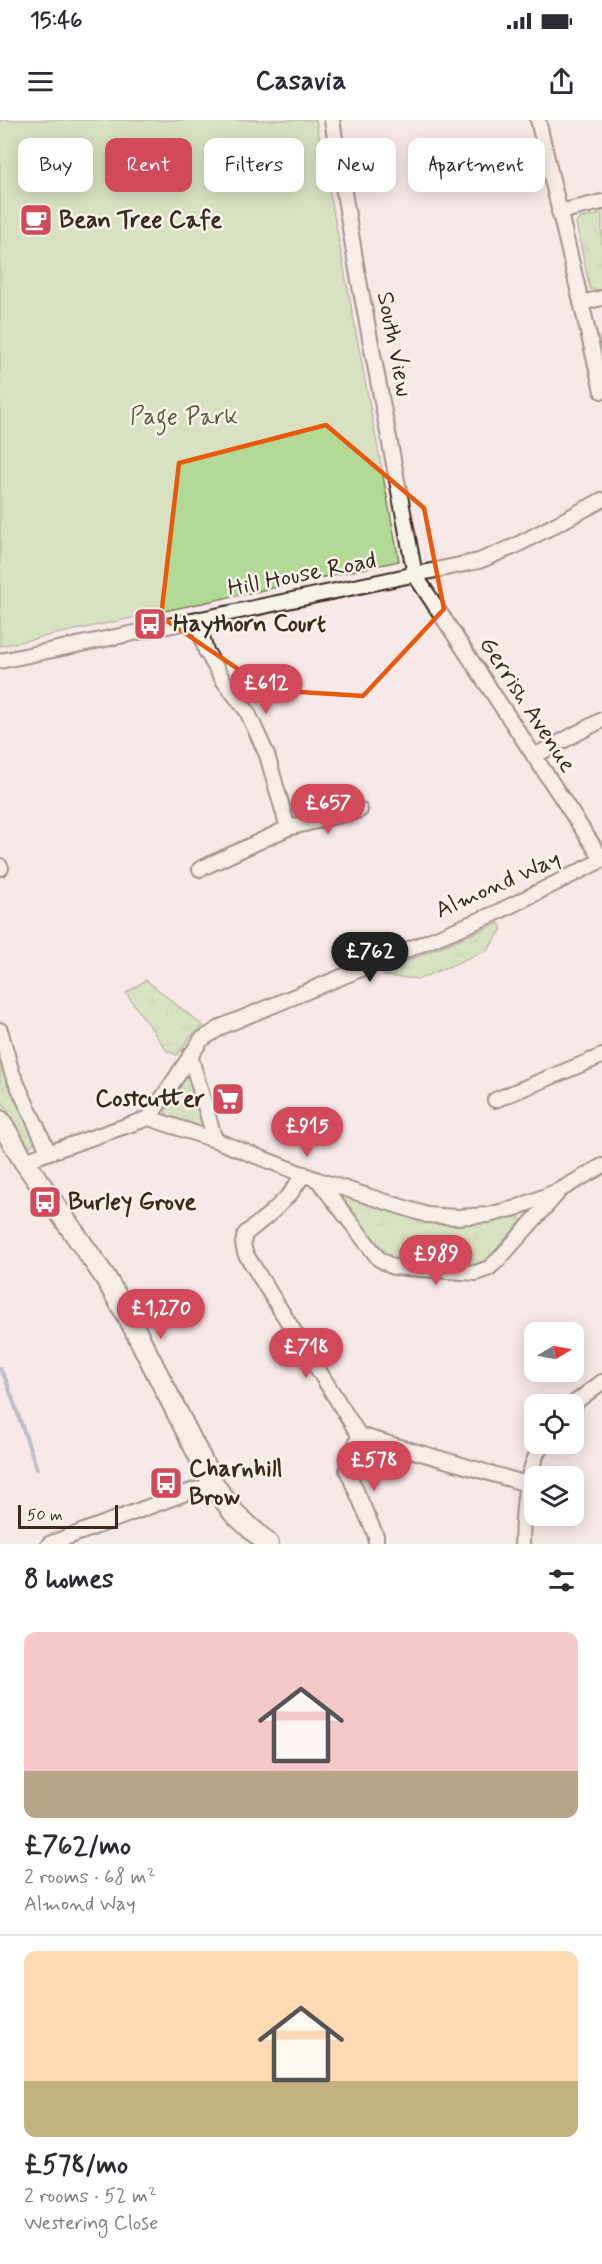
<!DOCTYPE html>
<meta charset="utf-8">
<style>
:root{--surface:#fff;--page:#f2f2f3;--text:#2b2b33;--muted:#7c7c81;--line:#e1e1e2;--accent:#d1495b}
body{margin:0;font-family:Mynerve,sans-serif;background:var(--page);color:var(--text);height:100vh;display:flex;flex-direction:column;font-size:22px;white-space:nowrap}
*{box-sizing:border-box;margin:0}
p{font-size:20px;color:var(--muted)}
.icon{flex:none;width:33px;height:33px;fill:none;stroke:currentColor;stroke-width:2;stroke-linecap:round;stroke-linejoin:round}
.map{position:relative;height:1424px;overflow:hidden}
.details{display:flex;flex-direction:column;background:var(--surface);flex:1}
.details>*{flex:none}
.banner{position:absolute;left:18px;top:18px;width:567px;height:54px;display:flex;gap:12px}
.needle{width:39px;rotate:80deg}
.tools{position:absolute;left:524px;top:1202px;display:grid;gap:12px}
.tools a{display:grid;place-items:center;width:60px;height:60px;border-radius:12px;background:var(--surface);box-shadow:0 3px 15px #0003;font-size:30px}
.scale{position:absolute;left:18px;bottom:15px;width:100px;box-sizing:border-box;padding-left:6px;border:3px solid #3b2a1e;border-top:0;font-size:16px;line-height:21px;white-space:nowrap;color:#3b2a1e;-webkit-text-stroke:4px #f7f3e8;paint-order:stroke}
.price{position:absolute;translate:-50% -51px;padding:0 14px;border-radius:21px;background:var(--accent);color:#fff;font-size:20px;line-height:39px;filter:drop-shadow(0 2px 3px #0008)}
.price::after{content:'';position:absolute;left:50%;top:36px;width:18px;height:14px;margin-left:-9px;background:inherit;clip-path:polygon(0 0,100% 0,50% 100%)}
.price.on{background:#222;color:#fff}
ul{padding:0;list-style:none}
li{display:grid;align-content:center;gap:12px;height:318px;padding:0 24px}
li+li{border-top:2px solid var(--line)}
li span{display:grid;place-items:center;height:186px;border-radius:12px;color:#555}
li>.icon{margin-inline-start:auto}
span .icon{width:108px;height:108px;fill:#fffc;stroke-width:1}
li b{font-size:26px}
h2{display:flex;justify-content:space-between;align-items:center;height:72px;padding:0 24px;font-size:26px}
.pill{padding:0 21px;border-radius:12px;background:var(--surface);box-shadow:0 3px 15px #0003;font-size:21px;line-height:54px}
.pill.on{background:var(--accent);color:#fff}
.status{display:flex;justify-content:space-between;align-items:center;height:42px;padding:0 30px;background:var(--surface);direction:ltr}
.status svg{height:16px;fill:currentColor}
header{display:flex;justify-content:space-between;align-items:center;height:78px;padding:0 24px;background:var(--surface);font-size:27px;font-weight:700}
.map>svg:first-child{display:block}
.grass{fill:url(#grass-tufts);stroke:#76825a;stroke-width:1.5}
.park{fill:#b2da96;stroke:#76825a;stroke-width:1.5}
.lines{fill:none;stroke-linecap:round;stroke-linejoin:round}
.stream{stroke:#728da0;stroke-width:4}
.street-casing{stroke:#3b2a1e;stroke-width:18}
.secondary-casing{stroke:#3b2a1e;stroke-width:24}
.street{stroke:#f7f3e8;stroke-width:14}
.secondary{stroke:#f7f3e8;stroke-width:20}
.marked{fill:none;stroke:#e8590c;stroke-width:4.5;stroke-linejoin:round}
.labels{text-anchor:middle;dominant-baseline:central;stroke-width:5;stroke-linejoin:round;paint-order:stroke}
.poi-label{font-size:24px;font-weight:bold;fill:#3b2a1e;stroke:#f7f3e8;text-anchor:start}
.street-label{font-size:24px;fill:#3b2a1e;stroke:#f7f3e8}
.park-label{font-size:24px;fill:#59563c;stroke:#f7f3e8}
</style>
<div class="status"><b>15:46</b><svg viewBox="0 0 49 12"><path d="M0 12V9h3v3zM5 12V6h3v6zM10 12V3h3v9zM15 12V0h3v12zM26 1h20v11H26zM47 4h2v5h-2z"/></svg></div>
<header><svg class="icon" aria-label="menu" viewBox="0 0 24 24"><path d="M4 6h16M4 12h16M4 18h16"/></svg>Casavia<svg class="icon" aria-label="share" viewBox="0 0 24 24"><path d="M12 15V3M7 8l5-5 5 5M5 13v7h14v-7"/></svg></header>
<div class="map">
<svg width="602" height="1424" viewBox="0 0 602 1424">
<defs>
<pattern id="grass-tufts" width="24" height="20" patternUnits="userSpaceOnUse" patternTransform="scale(1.5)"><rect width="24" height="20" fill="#b2da96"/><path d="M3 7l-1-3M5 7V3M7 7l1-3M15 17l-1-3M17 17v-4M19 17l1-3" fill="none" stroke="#9abb81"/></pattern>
</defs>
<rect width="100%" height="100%" fill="#f7e9e7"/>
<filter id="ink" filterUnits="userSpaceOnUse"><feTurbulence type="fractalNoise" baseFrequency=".0167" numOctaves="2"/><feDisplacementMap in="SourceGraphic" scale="12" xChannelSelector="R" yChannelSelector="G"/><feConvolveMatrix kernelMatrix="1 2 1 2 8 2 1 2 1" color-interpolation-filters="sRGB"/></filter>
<g filter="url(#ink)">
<g class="grass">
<polygon points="602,90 602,170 590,169 576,103 580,98 598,95 598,91"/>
<polygon points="499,803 502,809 488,830 419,859 384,856 382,851"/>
<polygon points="146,860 203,906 190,917 177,935 167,931 126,873"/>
<polygon points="0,940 11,970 35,1015 36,1021 29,1027 0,978"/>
<polygon points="187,956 192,957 206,1004 203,1007 167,995 165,991"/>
<polygon points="342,1073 410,1095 515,1094 524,1102 492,1139 480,1145 398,1141 386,1138 337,1077"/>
</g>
<polygon class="park" points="0,0 316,0 399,441 0,526"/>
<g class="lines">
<polyline class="stream" points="0,1249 6,1260 37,1349"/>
<g class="street-casing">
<g id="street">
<polyline points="332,0 357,150 415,455 602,739"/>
<polyline points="538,0 602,271"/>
<polyline points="559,92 602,82"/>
<polyline points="581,183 602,178"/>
<polyline points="197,499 206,531 223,560 247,591 267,635 288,708"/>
<polyline points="0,541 479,441 515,426 602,380"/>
<polyline points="534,636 602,600"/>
<polyline points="0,746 1,748"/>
<polyline points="200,749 288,708 360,690"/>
<polyline points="0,910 12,953 48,1031"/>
<polyline points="190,935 215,1020"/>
<polyline points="495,980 602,936"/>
<polyline points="149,998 201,920 223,906 494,794 602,740"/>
<polyline points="24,1041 149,998 215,1020 318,1060 427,1095 456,1097 488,1095 516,1088 560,1070 602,1046"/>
<polyline points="304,1054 290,1074 272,1092 245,1114 243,1123 245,1133 359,1315 527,1364"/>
<polyline points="318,1060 379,1139 393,1147 476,1153 489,1148 499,1139 557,1074"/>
<polyline points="573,1284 602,1262"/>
<polyline points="359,1315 347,1350 376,1416 376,1424"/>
<polyline points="49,1424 191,1371 214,1365"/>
<path d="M522,1424c1,-33 2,-72 21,-101"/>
</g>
</g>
<g class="secondary-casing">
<polyline id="secondary" points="0,1001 24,1041 105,1157 131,1202 214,1365 233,1392 268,1424"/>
</g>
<use href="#street" class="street"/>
<use href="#secondary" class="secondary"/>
</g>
</g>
<path d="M0 0H602V1424H0ZM326,305l98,83 20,101 -81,87 -94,-6 -108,-73 18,-154z" fill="#f7e9e7" fill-opacity=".55" fill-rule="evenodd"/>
<path class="marked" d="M326,305l98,83 20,101 -81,87 -94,-6 -108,-73 18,-154z"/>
<defs>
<g id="cafe-square" transform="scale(1.725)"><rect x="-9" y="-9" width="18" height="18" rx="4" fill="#d1495b" stroke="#f7f3e8"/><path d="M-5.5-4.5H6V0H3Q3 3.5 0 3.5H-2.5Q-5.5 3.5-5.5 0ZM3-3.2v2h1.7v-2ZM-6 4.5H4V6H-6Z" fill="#fff"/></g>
<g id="bus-square" transform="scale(1.725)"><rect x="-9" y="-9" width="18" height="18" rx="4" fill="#d1495b" stroke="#f7f3e8"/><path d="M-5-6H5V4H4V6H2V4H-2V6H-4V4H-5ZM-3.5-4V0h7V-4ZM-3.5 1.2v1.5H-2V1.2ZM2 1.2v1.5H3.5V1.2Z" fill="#fff"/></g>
<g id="supermarket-square" transform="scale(1.725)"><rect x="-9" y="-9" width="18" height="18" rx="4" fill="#d1495b" stroke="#f7f3e8"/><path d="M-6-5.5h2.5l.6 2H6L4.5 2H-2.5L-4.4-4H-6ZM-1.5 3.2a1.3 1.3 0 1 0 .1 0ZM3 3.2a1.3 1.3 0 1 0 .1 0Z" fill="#fff"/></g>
</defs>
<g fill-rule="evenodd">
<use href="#cafe-square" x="36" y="100"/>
<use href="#bus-square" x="150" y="504"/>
<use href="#supermarket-square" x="228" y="979"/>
<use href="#bus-square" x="45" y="1082"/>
<use href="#bus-square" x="166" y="1363"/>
</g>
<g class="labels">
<g class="poi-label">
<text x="59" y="100">Bean Tree Cafe</text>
<text x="173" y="504">Haythorn Court</text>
<text x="205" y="979" text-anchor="end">Costcutter</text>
<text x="68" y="1082">Burley Grove</text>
<text x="189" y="1349">Charnhill<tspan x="189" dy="28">Brow</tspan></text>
</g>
<g class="street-label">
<text transform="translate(394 224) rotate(79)">South View</text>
<text transform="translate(302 455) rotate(-11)">Hill House Road</text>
<text transform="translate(527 585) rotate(57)">Gerrish Avenue</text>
<text transform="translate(498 765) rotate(-24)">Almond Way</text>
</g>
<g class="park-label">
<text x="184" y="297">Page Park</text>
</g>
</g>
</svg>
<div class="tools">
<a><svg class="needle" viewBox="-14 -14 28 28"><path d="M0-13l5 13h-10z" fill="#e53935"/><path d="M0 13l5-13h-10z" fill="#7c7c81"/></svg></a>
<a><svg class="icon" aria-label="locate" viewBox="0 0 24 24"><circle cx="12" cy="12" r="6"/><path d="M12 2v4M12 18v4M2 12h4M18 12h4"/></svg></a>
<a><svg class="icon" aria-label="layers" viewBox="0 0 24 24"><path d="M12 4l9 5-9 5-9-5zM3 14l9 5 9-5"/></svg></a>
</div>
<div class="scale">50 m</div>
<b class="price" style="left:266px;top:595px">£612</b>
<b class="price" style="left:328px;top:715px">£657</b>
<b class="price on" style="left:370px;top:863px">£762</b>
<b class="price" style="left:307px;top:1038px">£915</b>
<b class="price" style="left:436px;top:1166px">£989</b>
<b class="price" style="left:161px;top:1220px">£1,270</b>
<b class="price" style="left:306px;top:1259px">£718</b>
<b class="price" style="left:374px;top:1372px">£578</b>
<div class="banner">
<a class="pill">Buy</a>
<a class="pill on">Rent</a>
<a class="pill">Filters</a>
<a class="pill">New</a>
<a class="pill">Apartment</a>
</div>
</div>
<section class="details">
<h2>8 homes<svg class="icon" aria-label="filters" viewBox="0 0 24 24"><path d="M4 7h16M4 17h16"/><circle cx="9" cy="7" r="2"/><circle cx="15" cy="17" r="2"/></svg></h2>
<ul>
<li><span style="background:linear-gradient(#f6c9c9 75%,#b9a48a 0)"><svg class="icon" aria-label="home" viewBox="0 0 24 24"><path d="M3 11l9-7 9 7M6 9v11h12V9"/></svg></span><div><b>£762/mo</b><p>2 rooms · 68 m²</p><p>Almond Way</p></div></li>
<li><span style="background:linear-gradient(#ffd9b3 70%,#c2b280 0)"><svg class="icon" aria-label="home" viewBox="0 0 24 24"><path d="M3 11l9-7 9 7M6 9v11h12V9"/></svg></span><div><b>£578/mo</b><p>2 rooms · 52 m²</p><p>Westering Close</p></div></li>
</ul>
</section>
